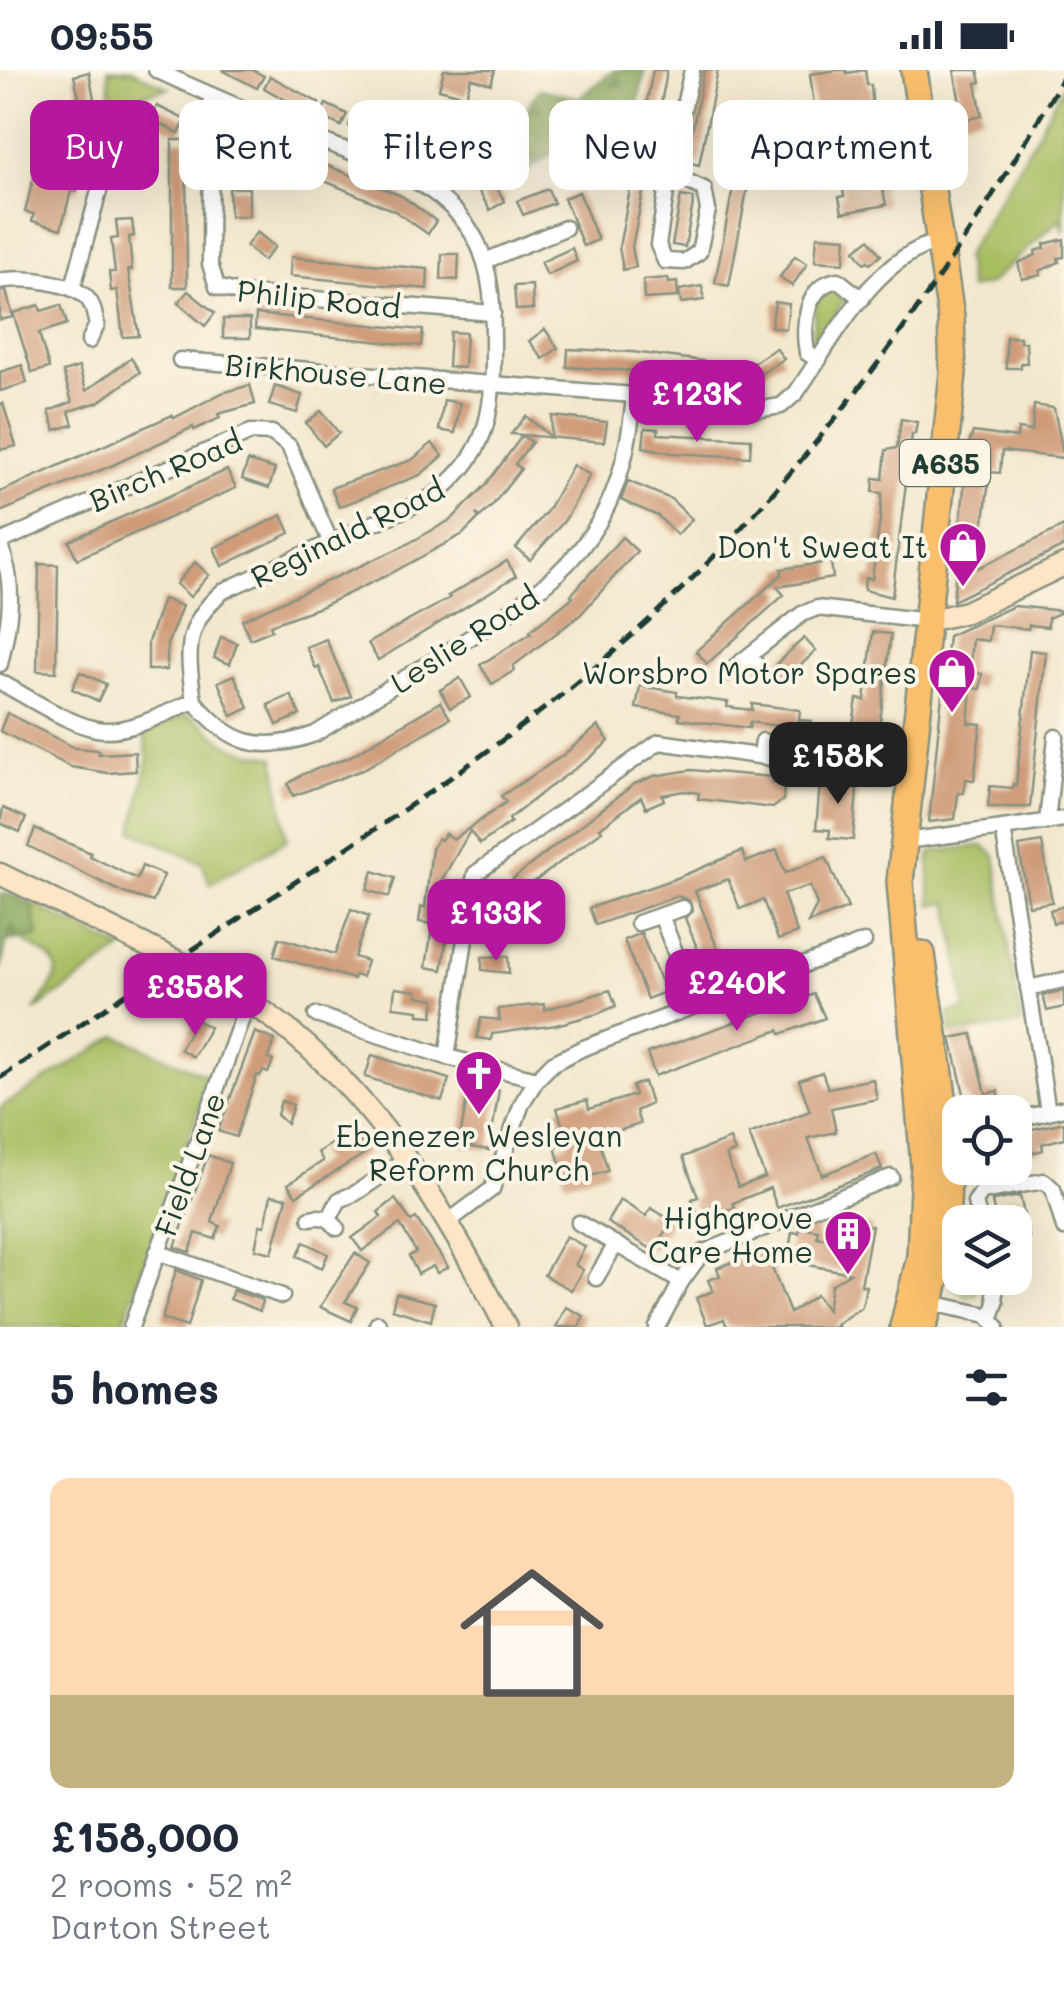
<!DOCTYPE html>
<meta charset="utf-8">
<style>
:root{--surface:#fff;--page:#f6f6f7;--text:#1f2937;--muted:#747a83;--line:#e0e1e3;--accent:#b5179e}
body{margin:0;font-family:Mali,sans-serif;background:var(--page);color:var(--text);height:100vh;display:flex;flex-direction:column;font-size:38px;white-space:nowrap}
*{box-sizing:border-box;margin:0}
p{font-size:32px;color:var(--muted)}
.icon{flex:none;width:55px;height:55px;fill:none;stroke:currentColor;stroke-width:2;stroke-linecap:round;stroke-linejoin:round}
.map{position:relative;height:1257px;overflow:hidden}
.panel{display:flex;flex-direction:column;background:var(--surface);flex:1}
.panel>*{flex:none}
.banner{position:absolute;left:30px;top:30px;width:1005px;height:90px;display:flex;gap:20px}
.tools{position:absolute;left:942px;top:1025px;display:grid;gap:20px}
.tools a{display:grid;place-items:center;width:90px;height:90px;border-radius:20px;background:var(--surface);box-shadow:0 10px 40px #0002;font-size:50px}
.price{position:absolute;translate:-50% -85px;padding:0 22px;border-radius:20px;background:var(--accent);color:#fff;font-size:32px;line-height:65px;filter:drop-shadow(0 2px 5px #0008)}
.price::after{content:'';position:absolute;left:50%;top:60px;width:30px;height:22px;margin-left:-15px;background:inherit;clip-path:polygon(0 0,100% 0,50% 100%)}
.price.current{background:#222;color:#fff}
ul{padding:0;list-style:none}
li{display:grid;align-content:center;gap:20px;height:530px;padding:0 50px}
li+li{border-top:2px solid var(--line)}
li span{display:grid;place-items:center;height:310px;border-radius:20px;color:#555}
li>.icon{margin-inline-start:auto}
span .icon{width:180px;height:180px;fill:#fffc;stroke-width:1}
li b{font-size:42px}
h2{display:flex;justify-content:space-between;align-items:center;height:120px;padding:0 50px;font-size:42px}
.chip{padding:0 35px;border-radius:20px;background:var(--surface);box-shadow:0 10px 40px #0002;font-size:35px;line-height:90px}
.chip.current{background:var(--accent);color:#fff}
.status{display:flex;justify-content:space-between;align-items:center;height:70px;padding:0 50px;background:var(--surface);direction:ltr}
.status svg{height:28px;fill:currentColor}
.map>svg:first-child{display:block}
.green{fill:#a7bd62;stroke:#637d4b;stroke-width:2.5}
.forest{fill:url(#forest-firs);stroke:#527046;stroke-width:2.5}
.building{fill:#cf9b79}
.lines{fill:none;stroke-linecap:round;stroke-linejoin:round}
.street-casing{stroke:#899281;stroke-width:19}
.secondary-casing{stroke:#899281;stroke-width:25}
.highway-casing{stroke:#899281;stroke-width:30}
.street{stroke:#fff;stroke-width:14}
.secondary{stroke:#fde5c5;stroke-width:20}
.highway{stroke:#f9bf6d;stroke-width:25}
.rail{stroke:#1f3d34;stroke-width:5;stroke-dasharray:15 8;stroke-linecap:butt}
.labels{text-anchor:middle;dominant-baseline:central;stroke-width:8;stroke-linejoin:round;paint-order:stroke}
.shield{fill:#fcf5e5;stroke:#617469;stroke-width:2.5}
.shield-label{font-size:28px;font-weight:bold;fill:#1f3d34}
.street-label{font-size:30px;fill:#1f3d34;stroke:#fcf5e5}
.poi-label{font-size:30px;fill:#1f3d34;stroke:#fcf5e5;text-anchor:end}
</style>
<div class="status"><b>09:55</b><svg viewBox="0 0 49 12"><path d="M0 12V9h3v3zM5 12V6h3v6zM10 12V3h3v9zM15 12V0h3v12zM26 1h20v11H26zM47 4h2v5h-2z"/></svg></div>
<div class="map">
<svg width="1064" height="1257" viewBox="0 0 1064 1257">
<defs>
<pattern id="forest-firs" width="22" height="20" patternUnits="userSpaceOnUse" patternTransform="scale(2.5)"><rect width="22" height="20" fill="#85a458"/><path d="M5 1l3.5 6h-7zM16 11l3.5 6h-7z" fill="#6c874a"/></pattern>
</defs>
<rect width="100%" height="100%" fill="#fcf5e5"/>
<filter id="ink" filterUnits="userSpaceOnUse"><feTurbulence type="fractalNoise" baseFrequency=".01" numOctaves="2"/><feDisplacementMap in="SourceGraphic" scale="20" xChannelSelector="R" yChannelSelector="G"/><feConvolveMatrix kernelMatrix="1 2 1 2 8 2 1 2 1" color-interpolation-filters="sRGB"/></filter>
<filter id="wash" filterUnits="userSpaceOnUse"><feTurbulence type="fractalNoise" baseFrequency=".0048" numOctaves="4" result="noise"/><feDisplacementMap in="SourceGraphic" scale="40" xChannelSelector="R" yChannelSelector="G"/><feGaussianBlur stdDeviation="2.25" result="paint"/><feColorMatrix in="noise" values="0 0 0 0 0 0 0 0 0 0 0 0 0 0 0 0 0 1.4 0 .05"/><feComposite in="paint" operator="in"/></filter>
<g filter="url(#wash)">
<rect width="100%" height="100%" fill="#f3e8ce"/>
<g class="green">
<polygon points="108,0 131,0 169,18 111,32"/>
<polygon points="1064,13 1064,162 1060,149 989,214 969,219 965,186 1030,77"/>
<polygon points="836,216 847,225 816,274 812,274 815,234 827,217"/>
<path d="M186,645c16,5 21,14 34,24 15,12 36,15 55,18l12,83 -77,44 -8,-21 -69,-32 15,-71 -4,-28z"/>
<polygon points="977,776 984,776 995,786 1021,954 951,964 949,943 966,939 949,833 931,835 929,790 932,782"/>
<path d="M32,834l91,45 -89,62c31,-42 33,-46 -14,-72l18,-3z"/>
<polygon points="117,966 210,1007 122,1257 0,1257 0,1038"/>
<polygon points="960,1178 960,1208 977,1208 977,1223 967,1227 953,1218"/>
</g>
<g class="forest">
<polygon points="615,0 646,0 635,44 616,89 580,92 552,84 528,100 512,95 513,70 466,46 476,30 504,39 525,38 540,19 579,28"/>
<polygon points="0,824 13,825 32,834 38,866 7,871 0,901"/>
</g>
<g id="blocks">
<g class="building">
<polygon points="222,0 252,0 264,6 257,18"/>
<polygon points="444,0 495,0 491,14 471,8 466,26 439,19"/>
<polygon points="653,0 666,0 666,8 632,177 636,197 623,200 619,177"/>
<polygon points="704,0 718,0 699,95 686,92"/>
<polygon points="838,0 846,0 847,3 865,0 867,15 871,15 874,57 835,63 834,56 817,59 810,4"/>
<polygon points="954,0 978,0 981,12 976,13 982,46 963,50"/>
<polygon points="89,2 94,29 80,32 74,6"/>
<polygon points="270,6 319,33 313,45 264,18"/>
<polygon points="326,34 347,44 341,56 320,46"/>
<polygon points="157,36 186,50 179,63 151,49"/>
<polygon points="138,39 141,55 108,61 105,45"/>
<polygon points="355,43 416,66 471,98 462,112 431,92 349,56"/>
<polygon points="172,70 186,70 187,217 172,217"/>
<polygon points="285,73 317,86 311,101 279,88"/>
<polygon points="257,75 266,89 246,102 237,88"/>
<polygon points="41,78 75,87 70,107 80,110 77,122 71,121 61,159 32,151 34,144 25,142"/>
<polygon points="740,80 754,83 729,216 715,213"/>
<polygon points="875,81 886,135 842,143 839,127 844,126 840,101 834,102 831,89"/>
<polygon points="326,95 402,126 436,151 428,164 395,141 320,109"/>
<polygon points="492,111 505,131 490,140 478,120"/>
<polygon points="229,118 249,118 249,146 230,146"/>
<polygon points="548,119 554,133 523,145 517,131"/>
<polygon points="579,122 598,170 583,176 564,128"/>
<polygon points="681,126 694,128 685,177 672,175"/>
<polygon points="132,150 134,166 129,167 132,200 128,200 139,266 123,267 117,220 111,221 109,202 115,202 111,169 118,168 116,151"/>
<polygon points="257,162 275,177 263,191 246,176"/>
<polygon points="817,166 846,168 844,193 815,191"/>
<polygon points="869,169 881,185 870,194 868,191 864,193 855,180"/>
<polygon points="1064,169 1064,187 1058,188 1059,192 1040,201 1041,205 1022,209 1018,193 1036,185 1035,181 1045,178 1044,174"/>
<polygon points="572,178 577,191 547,205 541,192"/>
<polygon points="442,184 459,184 458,210 441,209"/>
<polygon points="795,186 807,194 792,216 780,207"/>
<polygon points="291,187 428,199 427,219 290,206"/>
<polygon points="668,208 669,213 677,212 678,227 644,229 643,210"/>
<polygon points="532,215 533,239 516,240 514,216"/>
<polygon points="702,216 704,230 681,233 679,220"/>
<polygon points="0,221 6,221 13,247 0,250"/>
<polygon points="188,221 215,243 205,256 178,233"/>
<polygon points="775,232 789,234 786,259 771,257"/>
<polygon points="39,235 41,241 61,235 67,254 39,263 49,298 32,303 13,243"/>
<polygon points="256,244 423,260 421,276 255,259"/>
<rect x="223" y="249" width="27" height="19"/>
<polygon points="545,259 558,278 543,289 529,271"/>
<polygon points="450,262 466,263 464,298 448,297"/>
<polygon points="1006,267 1020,267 1020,272 1026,272 1027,293 1021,293 1021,298 1006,298"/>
<polygon points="776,278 784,289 754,308 747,297"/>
<polygon points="568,279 632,282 737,295 736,312 637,301 567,297"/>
<polygon points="131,288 140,302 99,332 69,341 73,355 55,360 49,341 72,332 63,302 79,297 86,321"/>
<polygon points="22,295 27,313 0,321 0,302"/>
<polygon points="250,315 255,334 218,344 220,348 194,360 193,357 113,395 0,442 0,422 172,345 174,348 222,323"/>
<polygon points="275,316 302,325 297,343 269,335"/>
<polygon points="444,330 460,333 455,363 439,360"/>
<polygon points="3,333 16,376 0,380 0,334"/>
<polygon points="1034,335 1054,338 1064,388 1002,381 1000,403 990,402 978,498 1064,456 1064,476 953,531 968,377 973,362 1017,368 1018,359 1032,361"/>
<polygon points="321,341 339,363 324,376 306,353"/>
<polygon points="526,346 551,367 552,346 607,352 604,372 511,364"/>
<polygon points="901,349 917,352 915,364 912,364 892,527 864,520 865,508 872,509 880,450 882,423 873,422 874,408 883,409 886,380 897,378"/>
<polygon points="645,358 658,359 658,364 751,369 750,387 672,383 643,377"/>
<polygon points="522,366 532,372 515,394 521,399 491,437 480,447 476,444 479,448 463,464 390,504 320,537 270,555 272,560 250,569 242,550 404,476 452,449 485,416"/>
<polygon points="432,373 443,386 420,405 339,437 331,418 412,390"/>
<polygon points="248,391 275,399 269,418 242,409"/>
<polygon points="573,395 590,405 565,450 530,490 516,478 547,441"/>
<polygon points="227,400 236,418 77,489 69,471"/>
<polygon points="628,411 671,429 692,449 677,465 658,446 621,430"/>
<polygon points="282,445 290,463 222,496 214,478"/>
<polygon points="622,467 637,481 580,545 513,596 515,600 492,614 480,595 531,563 530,561 573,527 571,525"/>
<polygon points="507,491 516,506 378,590 368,573 450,528 448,526"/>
<polygon points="195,492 209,505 190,527 176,514"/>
<polygon points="831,492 833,508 777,517 784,525 707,594 696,581 782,504 781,499"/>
<polygon points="39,494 58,495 56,602 37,601"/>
<polygon points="163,529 182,536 167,575 167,600 148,600 148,572"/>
<polygon points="1014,536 1064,541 1048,548 1048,557 1029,555 1028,559 990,555 988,571 972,569 969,603 982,604 980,619 971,618 968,653 981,654 974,710 966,709 964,723 958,723 955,749 929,752 948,566"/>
<polygon points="873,562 891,564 876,682 849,680 857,629 865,630"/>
<polygon points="221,567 237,573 230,594 214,588"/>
<polygon points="804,568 816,581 789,606 777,593"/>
<polygon points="326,569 351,626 334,633 319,597 316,599 306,577"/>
<polygon points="1030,580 1046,582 1030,737 988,737 990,716 1013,718 1013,714 1016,715"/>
<polygon points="80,602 106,614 98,631 72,619"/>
<polygon points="234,605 249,638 232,646 218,612"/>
<polygon points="460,608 471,627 450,638 440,620"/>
<polygon points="640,616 677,622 677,626 728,632 727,637 752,640 752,634 800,640 799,650 811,651 809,669 785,666 786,657 750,652 749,658 679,649 680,644 636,638"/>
<polygon points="291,625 300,645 277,655 268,635"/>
<polygon points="440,632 450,648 362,700 293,726 288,714 303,704 349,687"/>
<polygon points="7,643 75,678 99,680 99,684 135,682 136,701 108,703 71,697 0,661"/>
<polygon points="598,656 609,671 590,688 547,719 509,749 511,752 480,774 470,761 440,813 447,814 444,856 419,852 421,837 425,837 432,779 438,768 441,770 445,764 454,769 506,732 501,726 562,686"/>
<polygon points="691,700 772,707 771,713 784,714 783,730 773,738 698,729 699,723 684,721 662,725 664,730 646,738 641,727 600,758 602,761 515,826 506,814 634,714 654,706"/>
<polygon points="835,705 858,707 853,770 829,768 830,760 816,759 820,713 834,714"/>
<polygon points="3,738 26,748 20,762 0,753"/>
<polygon points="35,759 91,783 90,786 137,809 142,796 164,805 153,832 124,823 28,776"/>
<polygon points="1042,772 1052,832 1029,836 1019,776"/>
<polygon points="777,780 785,803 826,787 848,838 808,853 817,835 810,816 783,824 797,863 778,870 763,830 740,839 728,809 695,821 725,898 708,905 685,848 693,841 689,830 677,826 596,855 589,838 677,808 742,781 746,792"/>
<polygon points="373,801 395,808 389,827 367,820"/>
<polygon points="494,835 513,838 502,869 488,867"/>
<polygon points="1064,836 1064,851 1053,853 1050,840"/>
<polygon points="351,839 369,846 354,887 367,891 362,907 354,905 353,909 274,886 279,868 335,884"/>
<polygon points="641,863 665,922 647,929 624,870"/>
<polygon points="431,864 447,866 442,900 426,897"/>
<polygon points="508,886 509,903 482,900 482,887"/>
<polygon points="395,918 417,921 417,926 435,929 433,946 419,945 419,940 393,937"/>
<polygon points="610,920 616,936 597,944 556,955 492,964 491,970 477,968 481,948 500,950 498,939 544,934 545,940"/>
<polygon points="1064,921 1064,937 1047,941 1043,925"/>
<polygon points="814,924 825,948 781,964 779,960 655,1006 647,983"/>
<polygon points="196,950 210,957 193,987 180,979"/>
<polygon points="255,962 275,970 268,989 273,991 268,1003 263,1001 260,1006 257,1005 236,1067 218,1061"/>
<polygon points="972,964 986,1024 998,1021 1003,1042 972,1042 968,1027 965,1028 951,968"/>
<polygon points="372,985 449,1009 442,1031 365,1007"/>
<polygon points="822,1002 828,1018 873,1009 877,1029 831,1038 836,1062 808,1068 822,1105 876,1084 882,1099 777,1138 770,1118 733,1133 735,1137 727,1140 729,1145 714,1151 711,1141 699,1145 692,1129 698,1127 683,1087 730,1069 735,1082 726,1085 738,1117 765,1107 749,1064 810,1041 799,1010"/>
<polygon points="644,1012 651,1034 636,1041 640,1054 598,1067 608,1101 566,1113 555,1077 568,1074 557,1038 587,1030 589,1039 635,1025 632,1016"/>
<polygon points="469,1015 499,1020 489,1080 459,1075"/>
<polygon points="281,1031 293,1035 287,1054 277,1045"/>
<polygon points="1064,1052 1064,1068 1042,1074 1043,1080 1028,1084 1023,1061"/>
<polygon points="358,1067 367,1082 296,1126 288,1114 323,1091 318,1082 331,1074 335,1081"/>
<polygon points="208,1085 230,1093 212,1152 220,1156 215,1169 196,1163 190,1182 175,1177"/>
<polygon points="271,1125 287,1128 272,1183 255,1179 260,1155 265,1156"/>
<polygon points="1020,1126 1029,1167 1023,1168 1031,1207 1015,1210 1015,1152 996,1152 992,1131"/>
<polygon points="395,1129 411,1151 416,1148 448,1197 437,1203 433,1196 418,1204 409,1186 416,1182 400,1154 362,1181 352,1168 381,1147 378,1142"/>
<polygon points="620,1130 646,1146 651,1138 672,1151 653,1180 607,1152"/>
<polygon points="844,1151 872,1156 861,1215 866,1216 862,1237 836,1254 838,1257 727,1257 724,1249 707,1255 696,1228 713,1221 708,1210 720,1206 717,1198 762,1180 765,1188 768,1188 790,1243 816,1225 827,1240 831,1215 850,1203 787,1191 792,1162 799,1163 800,1157 818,1160 817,1167 840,1171"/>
<polygon points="566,1166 585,1177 575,1195 583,1200 571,1220 544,1205"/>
<polygon points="304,1172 328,1184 322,1198 297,1186"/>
<polygon points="355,1183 370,1193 345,1232 357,1237 351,1251 320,1237"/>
<polygon points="176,1200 201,1210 187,1257 162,1249"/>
<polygon points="233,1220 262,1230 260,1241 230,1229"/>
<polygon points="396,1223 435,1233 431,1251 392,1239"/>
<polygon points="566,1237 584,1246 579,1257 556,1257"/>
</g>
</g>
</g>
<g filter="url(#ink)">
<use href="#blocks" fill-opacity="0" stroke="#899281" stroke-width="2.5"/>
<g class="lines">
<g class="street-casing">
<g id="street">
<path d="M156,0c48,23 98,43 148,64 57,23 134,43 168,99 23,37 21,85 21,127 0,62 -11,101 -63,138l-207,93c-40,35 -36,61 -29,110"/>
<polyline points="211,25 210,194 217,217 239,223 493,243"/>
<polyline points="669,103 704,119 708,140 699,182 684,192 665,191 658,175 669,103 692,0"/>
<polyline points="485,191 565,158"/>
<path d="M0,211c22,-5 78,1 90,21 4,6 5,17 7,23l-8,16"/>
<polyline points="73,217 99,121"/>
<path d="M180,290l454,35 121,15 26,-4 15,-13c37,-53 78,-136 144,-152"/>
<path d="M819,290l-12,-7c-5,-28 -1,-68 31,-73l24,19"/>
<polyline points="0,472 251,362 272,363 289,376 330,471"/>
<path d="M0,476c17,39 9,79 0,118"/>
<polyline points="750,586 761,602"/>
<polyline points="727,603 802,544 817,538 927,551"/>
<path d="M0,612c27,14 76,48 106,48 30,0 61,-18 88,-29"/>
<path d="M194,631c37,44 66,53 121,33 46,-28 91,-57 137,-85 112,-70 170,-113 182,-254"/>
<polyline points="761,686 763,671"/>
<polyline points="1047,752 1056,667"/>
<polyline points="1003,758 1064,749"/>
<polyline points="905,771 1003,758 1048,1042"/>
<polyline points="661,845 695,935"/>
<polyline points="638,853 683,838"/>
<polyline points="1028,918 1064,910"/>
<polyline points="316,945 447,987 537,1009"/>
<polyline points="447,987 475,804 659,672 800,692 818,688 911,697"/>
<polyline points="1015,1050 1064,1038"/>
<path d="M310,1148c14,-3 19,0 27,10"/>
<polyline points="329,1149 339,1130 356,1123 407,1088"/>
<polyline points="448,1152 492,1119 522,1033 537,1009 553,993 581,979 864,872"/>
<polyline points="980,1152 975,1132 982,1122 1044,1111 1053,1119 1064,1158"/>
<polyline points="579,1153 681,1212"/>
<polyline points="157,1182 282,1226"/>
<polyline points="596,1208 616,1174"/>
<polyline points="931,1233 987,1245 997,1257"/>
<polyline points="991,1247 996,1233 993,1208"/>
<polyline points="131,1257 248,931"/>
<polyline points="376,1257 378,1253"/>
<polyline points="657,1257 681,1212 702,1183 891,1107"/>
</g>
</g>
<g class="secondary-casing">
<g id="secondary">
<polyline points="927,551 966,542 1064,495"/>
<path d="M0,804c48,23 95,47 143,70 52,26 105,52 150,90 95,79 156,185 213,293"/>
</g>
</g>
<g class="highway-casing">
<g id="highway">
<path d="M922,884c19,138 47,234 1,373"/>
<polyline points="903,1257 920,1187 924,1095 900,812 953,303 951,247 914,0"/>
</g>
</g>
<use href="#street" class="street"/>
<use href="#secondary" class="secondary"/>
<use href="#highway" class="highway"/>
<path class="rail" d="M0,1008c94,-63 189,-126 283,-188 116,-76 233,-153 337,-244 185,-163 322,-358 444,-570"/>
</g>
</g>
<defs>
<g id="shop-pin" transform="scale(2.5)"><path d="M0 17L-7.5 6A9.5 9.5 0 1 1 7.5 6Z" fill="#b5179e" stroke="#fcf5e5"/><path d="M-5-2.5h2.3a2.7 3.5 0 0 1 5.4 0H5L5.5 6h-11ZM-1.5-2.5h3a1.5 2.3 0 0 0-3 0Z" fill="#fff"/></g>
<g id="church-pin" transform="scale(2.5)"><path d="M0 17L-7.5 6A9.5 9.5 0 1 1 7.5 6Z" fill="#b5179e" stroke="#fcf5e5"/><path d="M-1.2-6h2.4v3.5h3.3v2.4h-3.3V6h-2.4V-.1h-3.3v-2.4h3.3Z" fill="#fff"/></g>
<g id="building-pin" transform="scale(2.5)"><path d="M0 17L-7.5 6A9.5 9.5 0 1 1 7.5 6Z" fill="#b5179e" stroke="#fcf5e5"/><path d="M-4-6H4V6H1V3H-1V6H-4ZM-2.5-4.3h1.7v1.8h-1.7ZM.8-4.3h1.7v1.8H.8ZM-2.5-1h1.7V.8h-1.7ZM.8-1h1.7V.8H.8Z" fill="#fff"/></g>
</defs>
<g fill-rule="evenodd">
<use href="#shop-pin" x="963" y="476"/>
<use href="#shop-pin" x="952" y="602"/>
<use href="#church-pin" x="479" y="1004"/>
<use href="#building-pin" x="848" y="1164"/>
</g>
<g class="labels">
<rect class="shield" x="900" y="370" width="90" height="46" rx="8"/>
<g class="shield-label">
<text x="945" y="393">A635</text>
</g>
<g class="street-label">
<text transform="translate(319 228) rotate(6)">Philip Road</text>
<text transform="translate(336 303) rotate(5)">Birkhouse Lane</text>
<text transform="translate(165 400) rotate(-23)">Birch Road</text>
<text transform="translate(347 462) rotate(-26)">Reginald Road</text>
<text transform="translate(464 569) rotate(-33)">Leslie Road</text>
<text transform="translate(189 1094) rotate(-70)">Field Lane</text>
</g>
<g class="poi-label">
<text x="928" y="476">Don't Sweat It</text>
<text x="917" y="602">Worsbro Motor Spares</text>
<text x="479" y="1065" text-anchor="middle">Ebenezer Wesleyan<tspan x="479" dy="34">Reform Church</tspan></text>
<text x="813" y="1147">Highgrove<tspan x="813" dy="34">Care Home</tspan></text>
</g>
</g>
</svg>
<div class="tools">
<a><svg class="icon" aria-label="locate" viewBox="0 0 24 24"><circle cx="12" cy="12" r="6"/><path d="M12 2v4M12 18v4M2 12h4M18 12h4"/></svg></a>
<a><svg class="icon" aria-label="layers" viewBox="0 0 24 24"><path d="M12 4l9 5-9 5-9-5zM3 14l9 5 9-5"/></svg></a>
</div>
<b class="price" style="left:697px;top:375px">£123K</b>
<b class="price current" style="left:838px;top:737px">£158K</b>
<b class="price" style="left:496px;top:894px">£133K</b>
<b class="price" style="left:737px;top:964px">£240K</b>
<b class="price" style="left:195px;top:968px">£358K</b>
<div class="banner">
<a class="chip current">Buy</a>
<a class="chip">Rent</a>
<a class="chip">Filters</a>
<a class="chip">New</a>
<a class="chip">Apartment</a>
</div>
</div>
<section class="panel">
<h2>5 homes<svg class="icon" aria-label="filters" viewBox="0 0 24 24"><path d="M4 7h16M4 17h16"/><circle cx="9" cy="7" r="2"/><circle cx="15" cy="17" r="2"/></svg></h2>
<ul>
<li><span style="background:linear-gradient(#ffd9b3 70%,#c2b280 0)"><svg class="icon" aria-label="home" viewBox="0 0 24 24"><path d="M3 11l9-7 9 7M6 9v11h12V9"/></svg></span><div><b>£158,000</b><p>2 rooms · 52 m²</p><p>Darton Street</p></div></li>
</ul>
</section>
